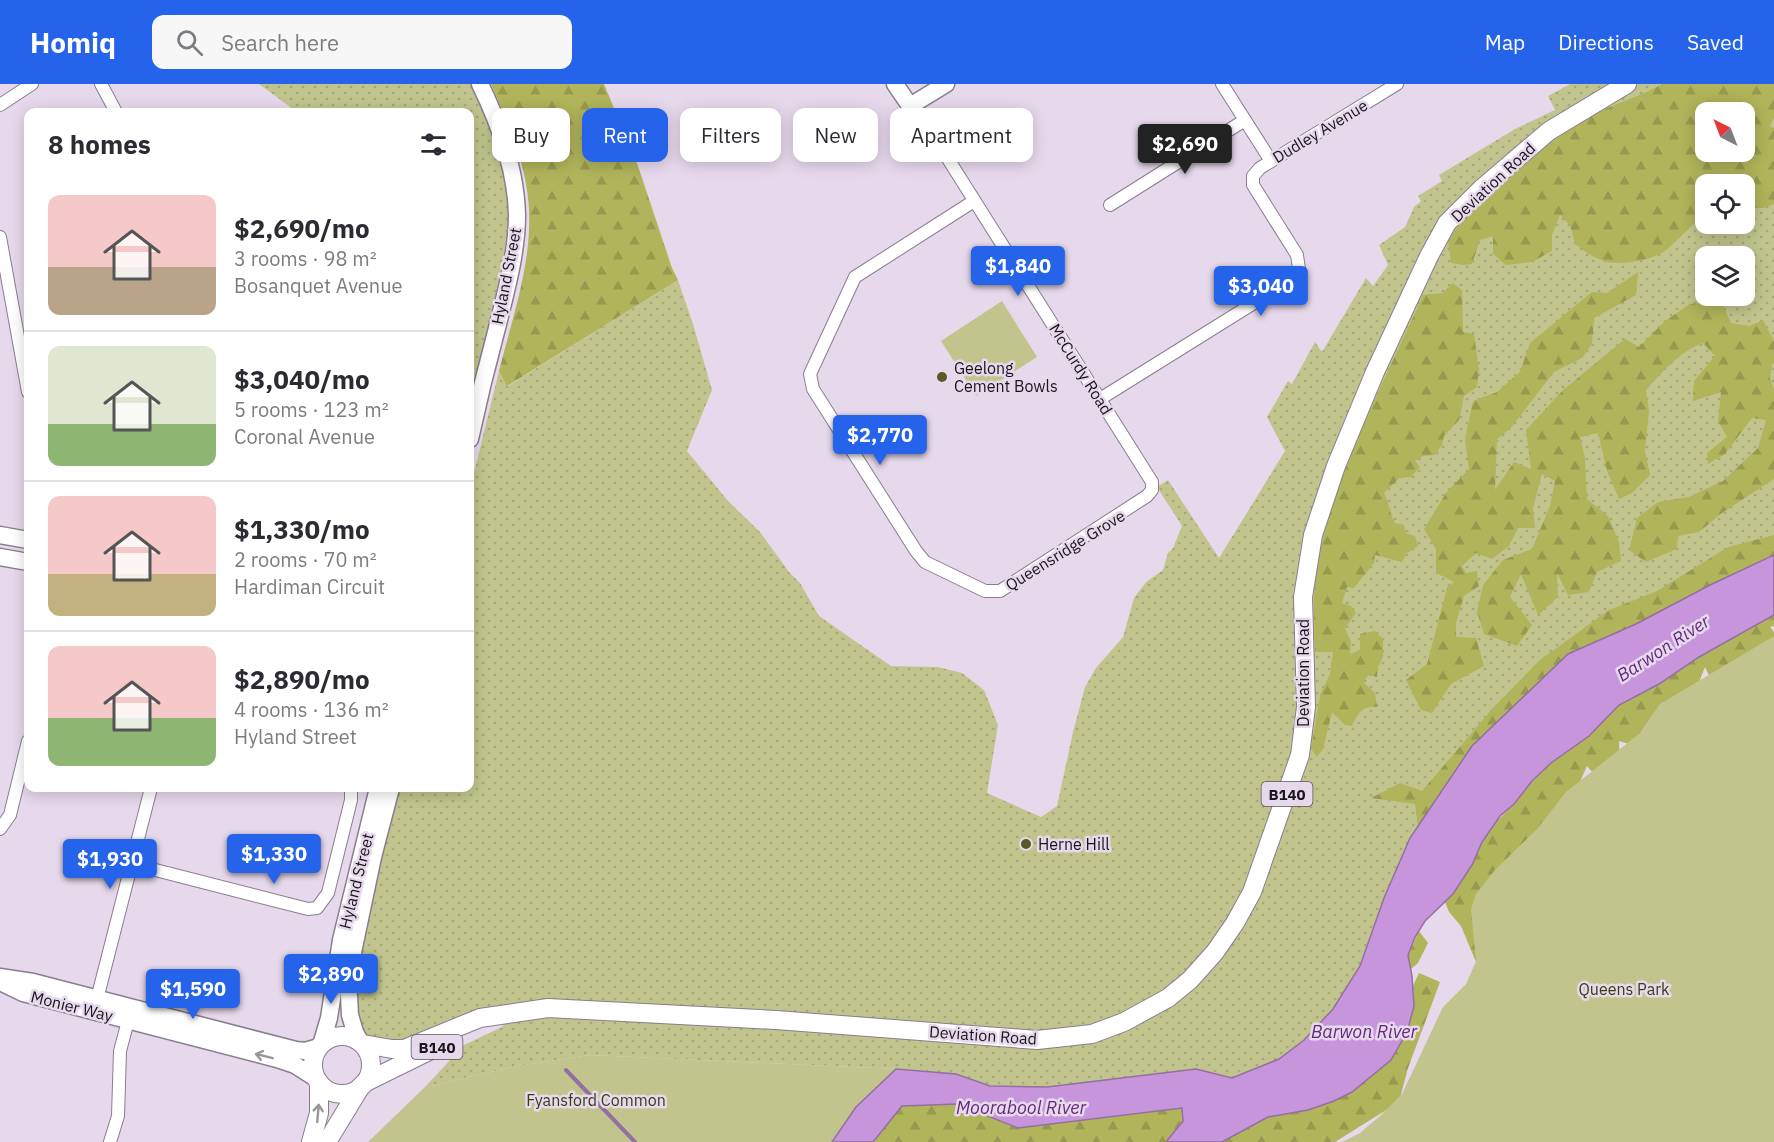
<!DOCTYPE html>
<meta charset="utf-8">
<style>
:root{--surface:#fff;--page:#f7f7f7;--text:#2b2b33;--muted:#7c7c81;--line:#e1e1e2;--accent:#2563eb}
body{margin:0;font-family:"IBM Plex Sans",sans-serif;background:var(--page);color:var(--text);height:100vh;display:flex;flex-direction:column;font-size:22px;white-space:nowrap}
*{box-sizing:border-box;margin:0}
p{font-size:20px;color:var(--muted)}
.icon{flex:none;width:33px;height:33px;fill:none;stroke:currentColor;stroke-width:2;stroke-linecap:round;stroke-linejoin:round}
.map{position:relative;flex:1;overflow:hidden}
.sheet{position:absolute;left:24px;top:24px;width:450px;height:684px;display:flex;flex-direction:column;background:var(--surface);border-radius:12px;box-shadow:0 3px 15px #0003}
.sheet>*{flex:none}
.top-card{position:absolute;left:492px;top:24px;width:570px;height:54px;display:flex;gap:12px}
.needle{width:39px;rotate:318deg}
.buttons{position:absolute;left:1695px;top:18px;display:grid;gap:12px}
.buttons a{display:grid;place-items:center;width:60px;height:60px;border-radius:12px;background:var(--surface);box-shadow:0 3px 15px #0003;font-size:30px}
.price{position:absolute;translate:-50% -51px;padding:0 14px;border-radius:6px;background:var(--accent);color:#fff;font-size:20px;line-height:39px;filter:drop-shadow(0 2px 3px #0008)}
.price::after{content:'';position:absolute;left:50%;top:36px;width:18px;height:14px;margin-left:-9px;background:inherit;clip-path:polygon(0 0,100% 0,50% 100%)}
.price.current{background:#222;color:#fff}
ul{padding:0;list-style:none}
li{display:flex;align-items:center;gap:18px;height:150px;padding:0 24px}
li+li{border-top:2px solid var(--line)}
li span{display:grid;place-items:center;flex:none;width:168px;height:120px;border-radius:12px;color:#555}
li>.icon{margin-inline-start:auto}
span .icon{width:72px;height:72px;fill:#fffc;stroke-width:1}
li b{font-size:26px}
h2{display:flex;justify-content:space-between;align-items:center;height:72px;padding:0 24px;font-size:26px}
.tag{padding:0 21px;border-radius:12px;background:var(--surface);box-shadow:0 3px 15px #0003;font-size:21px;line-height:54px}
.tag.current{background:var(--accent);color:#fff}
header{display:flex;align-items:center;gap:36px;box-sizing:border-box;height:84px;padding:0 30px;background:var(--accent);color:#fff}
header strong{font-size:28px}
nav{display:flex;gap:33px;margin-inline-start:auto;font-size:21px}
.search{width:420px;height:54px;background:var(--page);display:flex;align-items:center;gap:15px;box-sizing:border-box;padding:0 21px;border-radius:12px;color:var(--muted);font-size:22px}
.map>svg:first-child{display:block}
.grass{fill:url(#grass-dots);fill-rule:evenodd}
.forest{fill:url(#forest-firs);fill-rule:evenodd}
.park{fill:#c1c58d}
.water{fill:#c795dc;stroke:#936fa2;stroke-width:1.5}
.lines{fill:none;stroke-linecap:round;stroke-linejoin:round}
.stream{stroke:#936fa2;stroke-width:4}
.street-casing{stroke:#897d8e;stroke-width:14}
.secondary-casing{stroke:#897d8e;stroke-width:19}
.primary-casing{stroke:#897d8e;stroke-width:20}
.street{stroke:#fff;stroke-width:12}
.secondary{stroke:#fff;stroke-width:16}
.primary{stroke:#fff;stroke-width:18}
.oneway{stroke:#989698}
.poi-dot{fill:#575927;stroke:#e7d9ec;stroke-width:2}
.labels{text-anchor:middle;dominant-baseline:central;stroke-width:5;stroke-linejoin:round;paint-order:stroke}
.shield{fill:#e7d9ec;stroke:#57505a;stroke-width:1.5}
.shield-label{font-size:15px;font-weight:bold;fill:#19151b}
.street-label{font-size:16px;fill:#19151b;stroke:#e7d9ec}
.poi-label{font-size:16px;fill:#19151b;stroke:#e7d9ec;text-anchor:start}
.park-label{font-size:16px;fill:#3b3c16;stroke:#e7d9ec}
.water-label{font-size:18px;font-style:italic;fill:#65277b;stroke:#e7d9ec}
</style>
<header>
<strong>Homiq</strong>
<div class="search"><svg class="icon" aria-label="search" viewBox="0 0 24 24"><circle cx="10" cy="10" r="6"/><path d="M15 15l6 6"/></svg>Search here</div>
<nav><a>Map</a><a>Directions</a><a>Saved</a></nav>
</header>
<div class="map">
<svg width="1774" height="1058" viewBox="0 0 1774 1058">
<defs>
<pattern id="grass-dots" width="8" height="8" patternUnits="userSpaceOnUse" patternTransform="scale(1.5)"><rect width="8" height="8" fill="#c1c58d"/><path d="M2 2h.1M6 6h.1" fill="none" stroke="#a5a879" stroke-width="1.8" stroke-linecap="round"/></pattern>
<pattern id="forest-firs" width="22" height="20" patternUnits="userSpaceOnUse" patternTransform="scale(1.5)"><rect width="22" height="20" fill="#b0b45a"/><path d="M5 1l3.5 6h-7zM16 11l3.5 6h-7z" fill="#979a4e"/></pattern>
</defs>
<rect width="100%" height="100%" fill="#e7d9ec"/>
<g class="grass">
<polygon points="259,0 471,0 494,47 509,101 509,161 470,325 470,28 297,28"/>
<path d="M1570,0h204v471l-64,30 -270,209 -30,44 -26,60 -24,68 -27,43 -29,31 -25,19 -47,19 -36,-9 -149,18 -57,-1 -34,-12 -60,-5 -306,-14 -73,11 -92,21 39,-42 38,-18 9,-13 -91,29 -57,1 -6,-27 5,-77 35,-152h73v-299l29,-118 9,15 170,-106 15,44 19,66 -25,61 41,50 32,31 29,40 11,11 19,33 72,50 47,1 24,6 22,17 14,35 -11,68 54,24 16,-11 16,-74 12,-45 11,-19 27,-31 11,-39 12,-16 17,-12 5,-17 5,-5 9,-22 -25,-39 11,-7 51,78 66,-107 -18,-34 21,-36 4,3 23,-42 7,10 44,-74 7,8 15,-21 -9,-20 26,-18 9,-20 7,-6 -3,-5 24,-15 -3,-6 76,-46 40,-19 -7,-14zM1706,28h38v40h-38zM1706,100h38v40h-38zM1706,172h38v40h-38z"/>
</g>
<g class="forest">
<path d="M491,0h113l34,82 34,102 6,12 -171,106 -8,-15c15,-60 39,-124 27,-187 -6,-35 -21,-67 -35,-100z"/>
<path d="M1662,0h112v34l-4,8 4,3v75l-11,4 -18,-1 -1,-23h-38l-1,32c-15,9 -25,23 -39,34 -12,10 -43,15 -58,12 -13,-3 -23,-10 -33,-18l-5,-19 -10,-10 -8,20v16l-20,11 -26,3 -13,-11v-18l-13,4 -8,24 -8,1 -13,-2 -3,-23c17,-25 39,-43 62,-63 27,-24 60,-52 93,-67 20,-9 40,-15 59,-26zM1706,28h38v40h-38z"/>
<path d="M1638,188l-2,23 -42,23 -2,26 -10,14 -28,14 -44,57 -13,10 -2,51 19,-28 17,7 -5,-39 37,-40 62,-51 14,8 26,-26 25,-17 31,-3 10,22 18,3 14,-6 11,21v23l-2,-1 -2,15 4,11v90l-52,34 -23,19 -21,4 -1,13 -31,13 -17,-12 8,-32 21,-16 31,-5 34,-16 35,-33 8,-28 -14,-2 -27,36 -17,10 -1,-11 20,-16 -9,-16 3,-29 -28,9 1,-20 21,-25 -12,-13c-23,8 -41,29 -57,47l3,21 -4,40 5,24 -18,18 -13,6 -12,-28 -9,-38 -18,4 5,21 2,41 21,17 11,26 2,19 -24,11 -8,20 -21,3 -11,-22 1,24 -20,18 -17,-41 -11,23 22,28 -15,21 -33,-12 -7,-22 6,-27 20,-25 29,-11 18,-43 5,-25 -13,-7 -9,34 2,20h-17l-9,18 -17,13 -16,-6 -14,13 4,7 11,-2 2,15 -15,10 -8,27v14l20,1 8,28 -33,18 -19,29 -11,-3 -15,-30 21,-16 20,-76 7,-6 -18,-9v-24l-12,-20 22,-36 23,-24 -4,-30 8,-38 24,-9 23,-20 10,-29 62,-51 15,1z"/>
<path d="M1453,199l9,7 1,42 11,2 5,35 -2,18 -13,9 -5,24 -15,16 -2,9 -7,10 -12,1 -8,5 5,6 -9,10 -12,1 -15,15c5,10 6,21 11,30l9,2 2,8 9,3 3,10 -11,7 -5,9 -27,-7 -1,8 -20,25 -7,-1 -5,16 9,3 5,7 -11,15 6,14 -1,12 10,-4v-16l15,-3 8,8v18l-5,10 -1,10 -8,-2 -6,7 12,11 2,14c-15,-2 -20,7 -25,19l-7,-1 -13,-13 -9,37 -6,8 -6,-8 9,-54 10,-21 3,-22h-18c-1,-28 -3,-63 3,-92 18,-88 68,-182 105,-265l20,-2z"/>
<polygon points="1774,451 1774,471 1710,501 1636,540 1568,570 1528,610 1440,710 1418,743 1415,720 1371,714 1400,699 1422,707 1493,624 1540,576 1609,526 1657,507 1728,463"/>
<polygon points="1774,531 1774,542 1770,543 1774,548 1774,584 1714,601 1705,583 1696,606 1639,663 1619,657 1620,677 1595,691 1587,682 1538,792 1471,889 1476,878 1461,842 1449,828 1445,818 1453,810 1472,781 1482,758 1494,740 1514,720 1532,698 1551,679 1589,652 1619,621 1659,600 1699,573"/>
<polygon points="1419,847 1428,859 1418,879 1411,885 1408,871"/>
<polygon points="1419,889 1440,898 1408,984 1399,1018 1335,1058 1222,1058 1268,1033 1308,1026 1334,1017 1414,922 1413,902"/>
<polygon points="958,1020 1018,1044 1182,1024 1183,1037 1166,1058 873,1058 901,1022"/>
</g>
<g class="park">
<polygon points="1002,217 1037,273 976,312 941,257"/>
<polygon points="1774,552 1774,1058 1342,1058 1360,1049 1380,1032 1402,1010 1443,923 1466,900 1476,878 1471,825 1476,810 1495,786 1537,745 1566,708 1639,650 1660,620"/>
<polygon points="590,971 896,985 856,1023 832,1058 368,1058 425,1003 517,982"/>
</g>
<polygon class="water" points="1774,471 1774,531 1699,573 1659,600 1619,621 1589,652 1551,679 1532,697 1514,720 1500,732 1482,758 1472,781 1453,810 1425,837 1415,853 1408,871 1412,892 1414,922 1407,948 1391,976 1352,1008 1334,1017 1308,1026 1268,1033 1222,1058 1166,1058 1183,1037 1182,1024 1018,1044 958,1020 902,1022 873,1058 832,1058 856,1023 896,985 956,990 990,1002 1047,1003 1196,985 1232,994 1279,975 1304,956 1333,925 1360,882 1384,814 1410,754 1472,662 1568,570 1636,540 1710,501"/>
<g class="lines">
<polyline class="stream" points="566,986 635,1058"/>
<g class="street-casing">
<g id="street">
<polyline points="101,0 116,28"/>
<polyline points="1222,0 1271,77"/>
<polyline points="0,21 32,0"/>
<polyline points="910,22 933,51 1152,398 1152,406 1147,412 1000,507 985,507 925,478 916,467 813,305 810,290 855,193 974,117"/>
<polyline points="1110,121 1245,36"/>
<polyline points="0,153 28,308"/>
<polyline points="1100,315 1294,194 1299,185 1297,171 1253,101 1253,92 1260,84 1397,0"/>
<polyline points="0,745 10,731 28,657"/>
<polyline points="132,780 308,825 317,824 328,809 351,716 351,704"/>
<polyline points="97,915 151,704"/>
<polyline points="110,1058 118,1032 120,967 128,937"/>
</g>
</g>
<g class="secondary-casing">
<g id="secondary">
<polyline points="895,0 910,22 946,0"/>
<path d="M470,355c8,-37 17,-74 27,-111 9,-37 20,-75 20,-113 -1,-46 -17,-90 -37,-131"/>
<polyline points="0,451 28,456"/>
<polyline points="0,473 28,478"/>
<polyline points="0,893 33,898 296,966 305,967 319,963"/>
<polyline points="0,898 23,909 277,975 295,981 317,995"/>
<polyline points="361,959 355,948 350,931 348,892 373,773 391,704"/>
<polyline points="321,961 329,934 341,856 378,704"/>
</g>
</g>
<g class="primary-casing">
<g id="primary">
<circle cx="342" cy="981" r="29"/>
<polyline points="363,960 392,965 404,965 480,934 548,924 776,936 1037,956 1092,950 1124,938 1168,914 1190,896 1215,868 1235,839 1252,808 1300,671 1306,623 1303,513 1313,451 1336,382 1375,288 1429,172 1447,139 1481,105 1549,47 1627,0"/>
<polyline points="364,999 433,965"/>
<polyline points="311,1058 319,1029 319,998"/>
<polyline points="327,1058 361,1002"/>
</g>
</g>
<use href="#street" class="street"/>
<use href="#secondary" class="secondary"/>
<use href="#primary" class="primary"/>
</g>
<defs><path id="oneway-shaft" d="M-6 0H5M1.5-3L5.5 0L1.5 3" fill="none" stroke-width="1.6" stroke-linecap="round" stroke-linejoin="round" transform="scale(1.5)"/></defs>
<g class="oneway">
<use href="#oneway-shaft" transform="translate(264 972) rotate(-166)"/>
<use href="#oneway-shaft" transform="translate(318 1029) rotate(-85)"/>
</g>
<g class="poi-dot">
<circle cx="942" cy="293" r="6"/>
<circle cx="1026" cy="760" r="6"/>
</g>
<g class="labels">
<g class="shield">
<rect x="1261.5" y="698" width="51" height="24" rx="4.5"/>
<rect x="411.5" y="951" width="51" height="24" rx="4.5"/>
</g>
<g class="shield-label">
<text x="1287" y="710">B140</text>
<text x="437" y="963">B140</text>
</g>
<g class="street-label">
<text transform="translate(1320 47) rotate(-31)">Dudley Avenue</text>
<text transform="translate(1493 98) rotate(-43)">Deviation Road</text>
<text transform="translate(506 192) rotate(-79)">Hyland Street</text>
<text transform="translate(1081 285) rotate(58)">McCurdy Road</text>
<text transform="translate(1065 466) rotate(-32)">Queensridge Grove</text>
<text transform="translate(1303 589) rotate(-90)">Deviation Road</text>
<text transform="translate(356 797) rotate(-76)">Hyland Street</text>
<text transform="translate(72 922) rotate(14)">Monier Way</text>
<text transform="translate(983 951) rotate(4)">Deviation Road</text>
</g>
<g class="poi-label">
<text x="954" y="284">Geelong<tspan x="954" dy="18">Cement Bowls</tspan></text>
<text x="1038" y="760">Herne Hill</text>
</g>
<g class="park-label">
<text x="1624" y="905">Queens Park</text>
<text x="596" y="1016">Fyansford Common</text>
</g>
<g class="water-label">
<text transform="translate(1663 564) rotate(-33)">Barwon River</text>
<text x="1364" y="947">Barwon River</text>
<text x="1021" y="1023">Moorabool River</text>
</g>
</g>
</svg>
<div class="buttons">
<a><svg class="needle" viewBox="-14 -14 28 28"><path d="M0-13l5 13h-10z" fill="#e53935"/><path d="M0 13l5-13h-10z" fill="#7c7c81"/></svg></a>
<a><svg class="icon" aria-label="locate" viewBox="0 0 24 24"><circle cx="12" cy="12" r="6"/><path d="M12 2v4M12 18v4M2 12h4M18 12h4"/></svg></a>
<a><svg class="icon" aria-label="layers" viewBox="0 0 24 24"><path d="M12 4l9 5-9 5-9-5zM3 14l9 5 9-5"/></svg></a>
</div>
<b class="price current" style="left:1185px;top:91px">$2,690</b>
<b class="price" style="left:1018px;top:213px">$1,840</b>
<b class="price" style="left:1261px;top:233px">$3,040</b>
<b class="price" style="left:880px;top:382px">$2,770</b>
<b class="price" style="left:274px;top:801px">$1,330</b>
<b class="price" style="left:110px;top:806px">$1,930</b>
<b class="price" style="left:331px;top:921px">$2,890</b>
<b class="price" style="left:193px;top:936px">$1,590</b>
<div class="top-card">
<a class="tag">Buy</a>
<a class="tag current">Rent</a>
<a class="tag">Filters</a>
<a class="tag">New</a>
<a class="tag">Apartment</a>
</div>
<section class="sheet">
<h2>8 homes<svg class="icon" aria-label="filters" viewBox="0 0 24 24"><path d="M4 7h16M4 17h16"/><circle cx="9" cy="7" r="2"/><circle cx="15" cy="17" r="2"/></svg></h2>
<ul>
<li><span style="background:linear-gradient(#f6c9c9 60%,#b9a48a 0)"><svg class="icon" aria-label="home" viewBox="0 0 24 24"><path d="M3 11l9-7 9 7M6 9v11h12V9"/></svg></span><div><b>$2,690/mo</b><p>3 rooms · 98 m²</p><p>Bosanquet Avenue</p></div></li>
<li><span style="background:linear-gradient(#dfe7d0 65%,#8fb573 0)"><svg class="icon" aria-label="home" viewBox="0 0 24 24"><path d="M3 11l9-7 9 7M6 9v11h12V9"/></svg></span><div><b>$3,040/mo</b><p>5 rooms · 123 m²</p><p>Coronal Avenue</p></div></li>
<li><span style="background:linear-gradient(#f6c9c9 65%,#c2b280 0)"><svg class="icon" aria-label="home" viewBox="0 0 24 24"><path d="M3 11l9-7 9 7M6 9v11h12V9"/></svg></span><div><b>$1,330/mo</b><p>2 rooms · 70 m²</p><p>Hardiman Circuit</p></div></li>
<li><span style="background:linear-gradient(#f6c9c9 60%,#8fb573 0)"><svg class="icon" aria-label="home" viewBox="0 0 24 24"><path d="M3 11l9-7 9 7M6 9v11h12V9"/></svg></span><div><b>$2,890/mo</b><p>4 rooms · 136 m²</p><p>Hyland Street</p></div></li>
</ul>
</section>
</div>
